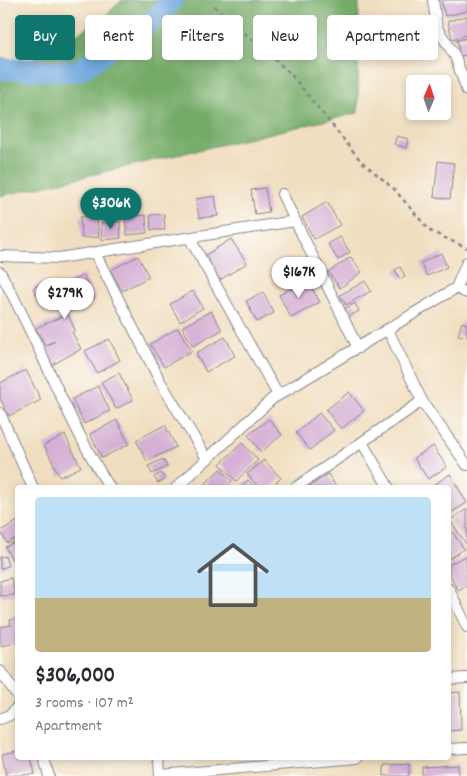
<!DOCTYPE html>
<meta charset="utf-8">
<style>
:root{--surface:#fff;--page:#f7f7f7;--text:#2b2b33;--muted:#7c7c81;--line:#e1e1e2;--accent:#0f766e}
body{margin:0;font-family:Dekko,sans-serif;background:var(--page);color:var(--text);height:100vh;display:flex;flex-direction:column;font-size:19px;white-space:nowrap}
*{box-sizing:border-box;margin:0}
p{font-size:16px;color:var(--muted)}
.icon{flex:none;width:28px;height:28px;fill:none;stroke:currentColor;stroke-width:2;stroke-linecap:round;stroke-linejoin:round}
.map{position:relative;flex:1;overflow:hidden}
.drawer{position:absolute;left:15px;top:485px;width:436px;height:275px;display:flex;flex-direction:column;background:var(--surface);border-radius:5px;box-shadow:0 2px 8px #0003}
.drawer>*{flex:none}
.hud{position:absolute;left:15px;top:15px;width:438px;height:45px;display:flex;gap:10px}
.needle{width:32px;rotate:2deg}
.fabs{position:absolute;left:406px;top:75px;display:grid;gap:10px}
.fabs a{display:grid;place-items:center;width:45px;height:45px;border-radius:5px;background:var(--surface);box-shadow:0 2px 8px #0003;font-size:25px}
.price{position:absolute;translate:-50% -42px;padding:0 11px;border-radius:18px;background:#fff;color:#222;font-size:16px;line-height:32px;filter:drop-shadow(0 1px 2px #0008)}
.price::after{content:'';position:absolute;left:50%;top:30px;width:15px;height:11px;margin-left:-8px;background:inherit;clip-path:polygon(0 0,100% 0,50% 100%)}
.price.current{background:var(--accent);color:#fff}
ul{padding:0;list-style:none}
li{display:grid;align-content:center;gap:10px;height:265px;padding:0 20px}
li+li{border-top:1px solid var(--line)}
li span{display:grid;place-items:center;height:155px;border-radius:5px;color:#555}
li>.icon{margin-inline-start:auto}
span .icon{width:90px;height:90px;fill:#fffc;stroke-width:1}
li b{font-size:21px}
.tag{padding:0 18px;border-radius:5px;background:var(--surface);box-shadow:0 2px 8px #0003;font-size:18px;line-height:45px}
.tag.current{background:var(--accent);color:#fff}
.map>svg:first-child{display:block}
.forest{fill:#74ab68;stroke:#486d63}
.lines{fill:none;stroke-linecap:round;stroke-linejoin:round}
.river{stroke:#6ca6dc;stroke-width:22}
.building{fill:#d6b0d5}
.minor-casing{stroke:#86868f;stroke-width:12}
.path{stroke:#86868f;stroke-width:2.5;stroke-dasharray:4 4;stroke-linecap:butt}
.minor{stroke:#fff;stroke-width:10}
</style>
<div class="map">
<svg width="467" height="776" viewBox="0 0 467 776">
<rect width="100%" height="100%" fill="#fdfcf7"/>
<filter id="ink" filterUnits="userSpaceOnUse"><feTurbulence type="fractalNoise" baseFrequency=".02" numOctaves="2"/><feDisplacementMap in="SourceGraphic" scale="10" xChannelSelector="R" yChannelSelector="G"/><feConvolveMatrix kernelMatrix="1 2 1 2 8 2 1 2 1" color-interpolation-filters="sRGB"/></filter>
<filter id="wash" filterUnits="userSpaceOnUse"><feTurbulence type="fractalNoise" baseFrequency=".0096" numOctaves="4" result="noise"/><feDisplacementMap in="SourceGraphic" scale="20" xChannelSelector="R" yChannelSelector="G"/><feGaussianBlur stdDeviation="1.12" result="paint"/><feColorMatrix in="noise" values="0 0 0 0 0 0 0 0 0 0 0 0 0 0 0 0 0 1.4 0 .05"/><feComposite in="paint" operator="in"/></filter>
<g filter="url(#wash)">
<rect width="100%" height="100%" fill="#f1dec0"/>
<polygon class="forest" points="122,0 359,0 358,113 0,196 0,57 27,63 102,19"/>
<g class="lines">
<polyline class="river" points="0,69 78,71 160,15 172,0"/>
</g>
<g id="blocks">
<g class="building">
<polygon points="441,0 467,0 467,11 445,16"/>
<polygon points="467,16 467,35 452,39 448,21"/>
<polygon points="467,38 467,55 460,56 457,40"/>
<polygon points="397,136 408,139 406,148 394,144"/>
<polygon points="438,161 454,163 450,199 434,197"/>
<polygon points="265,188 269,212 255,214 251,190"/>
<polygon points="215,196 218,216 199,218 196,199"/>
<polygon points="327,202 340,225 314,239 302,217"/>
<polygon points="164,214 165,230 151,230 150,215"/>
<polygon points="146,215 147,233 127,235 125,217"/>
<polygon points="97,216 99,237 82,238 80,217"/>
<polygon points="120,221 121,238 102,240 101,223"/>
<polygon points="340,237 350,252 338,260 328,244"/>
<polygon points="231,239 247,263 220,280 204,256"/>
<polygon points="441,253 447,267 427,276 421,263"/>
<polygon points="138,256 149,277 122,291 111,270"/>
<polygon points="351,257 362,272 340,288 328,272"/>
<polygon points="400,267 405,276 400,279 395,270"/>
<polygon points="83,275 95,298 67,313 75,330 72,332 81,349 52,365 43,347 55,341 45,345 36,328 63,316 50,293"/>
<polygon points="307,280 320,302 291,318 279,295"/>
<polygon points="365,281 371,291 346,305 340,295"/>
<polygon points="42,283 49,295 40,301 33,288"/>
<polygon points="193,291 203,308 180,322 170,304"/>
<polygon points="263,292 274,313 257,322 246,301"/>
<polygon points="355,303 359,311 348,317 343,310"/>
<polygon points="211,311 222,330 193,346 182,327"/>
<polygon points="462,322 467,324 467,337 458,335"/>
<polygon points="178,328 192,351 164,367 150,344"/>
<polygon points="225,337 235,356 206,372 196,353"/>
<polygon points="109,339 120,360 97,373 85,351"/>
<polygon points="26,370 41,400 9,416 0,398 0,383"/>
<polygon points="119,373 133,400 116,409 101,382"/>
<polygon points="98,386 110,411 84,424 72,399"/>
<polygon points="349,392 364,411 341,429 326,410"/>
<polygon points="319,413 334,430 310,450 296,433"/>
<polygon points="269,419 282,435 261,452 248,435"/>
<polygon points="117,420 129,444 102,458 90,434"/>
<polygon points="165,425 176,447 147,461 136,440"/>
<polygon points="65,435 81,467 60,477 44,445"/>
<polygon points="242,443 258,460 236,481 220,464"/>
<polygon points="433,446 447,467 428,479 414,458"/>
<polygon points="163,459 167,467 152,474 148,466"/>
<polygon points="264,460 281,478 270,488 259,488 247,474"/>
<polygon points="220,469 232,481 226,488 201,488"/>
<polygon points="161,473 165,480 158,483 154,477"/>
<polygon points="328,474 337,488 311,488 310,486"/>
<polygon points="450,474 467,503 449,514 449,488 429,488"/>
<polygon points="248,480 255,488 244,488 242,485"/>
<polygon points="467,509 467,545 450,520"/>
<polygon points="18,521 18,537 7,543 0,531"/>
<polygon points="449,527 464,549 449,559"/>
<polygon points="18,540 18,559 13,561 5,547"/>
<polygon points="5,556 8,566 0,569 0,557"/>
<polygon points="466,556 467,586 458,590 449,572 449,564"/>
<polygon points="11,578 15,595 0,596 0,581"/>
<polygon points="18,618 16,643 0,646 0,627 11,625 10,620"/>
<polygon points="460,692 461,730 449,731 449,693"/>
<polygon points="18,751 18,758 31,758 35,774 6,776 2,754"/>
<polygon points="409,764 409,776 384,776 384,765"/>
<polygon points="458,765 458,776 422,776 422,767"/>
</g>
</g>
</g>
<g filter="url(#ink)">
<use href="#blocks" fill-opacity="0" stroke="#86868f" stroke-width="1"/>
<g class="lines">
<g class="minor-casing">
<g id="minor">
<polyline points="433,0 437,28 455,56 467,91"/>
<polyline points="282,194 358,348"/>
<polyline points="190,239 278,395"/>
<polyline points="95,253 160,381 207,459"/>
<polyline points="0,256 59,258 295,221"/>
<path d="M0,272c40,70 66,148 110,216"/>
<polyline points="456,288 467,293"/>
<polyline points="388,330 422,401 467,465"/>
<polyline points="0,413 33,488"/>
<polyline points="363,444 389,488"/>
<polyline points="176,488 272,399 456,288 467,262"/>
<polyline points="295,488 422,401"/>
<polyline points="449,589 467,627"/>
<polyline points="0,671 18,696"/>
<polyline points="449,679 467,678"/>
<polyline points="0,719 10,715 18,706"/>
<polyline points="449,749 467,748"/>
<polyline points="44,758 49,776"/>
<polyline points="159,758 160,776"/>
<polyline points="160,775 357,758"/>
</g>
</g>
<polyline class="path" points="214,6 290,73 361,161 394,189 430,231 467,248"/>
<use href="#minor" class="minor"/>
</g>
</g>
</svg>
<div class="fabs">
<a><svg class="needle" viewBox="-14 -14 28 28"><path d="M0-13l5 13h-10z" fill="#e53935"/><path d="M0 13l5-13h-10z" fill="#7c7c81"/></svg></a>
</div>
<b class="price current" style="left:111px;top:230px">$306K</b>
<b class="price" style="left:299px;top:299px">$167K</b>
<b class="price" style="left:65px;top:320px">$279K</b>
<div class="hud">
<a class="tag current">Buy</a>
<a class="tag">Rent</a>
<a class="tag">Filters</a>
<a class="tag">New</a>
<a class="tag">Apartment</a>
</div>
<section class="drawer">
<ul>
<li><span style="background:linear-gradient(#bfe0f5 65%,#c2b280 0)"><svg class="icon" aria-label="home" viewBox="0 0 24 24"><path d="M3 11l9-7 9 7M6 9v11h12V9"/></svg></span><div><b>$306,000</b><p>3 rooms · 107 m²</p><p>Apartment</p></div></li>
</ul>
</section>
</div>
